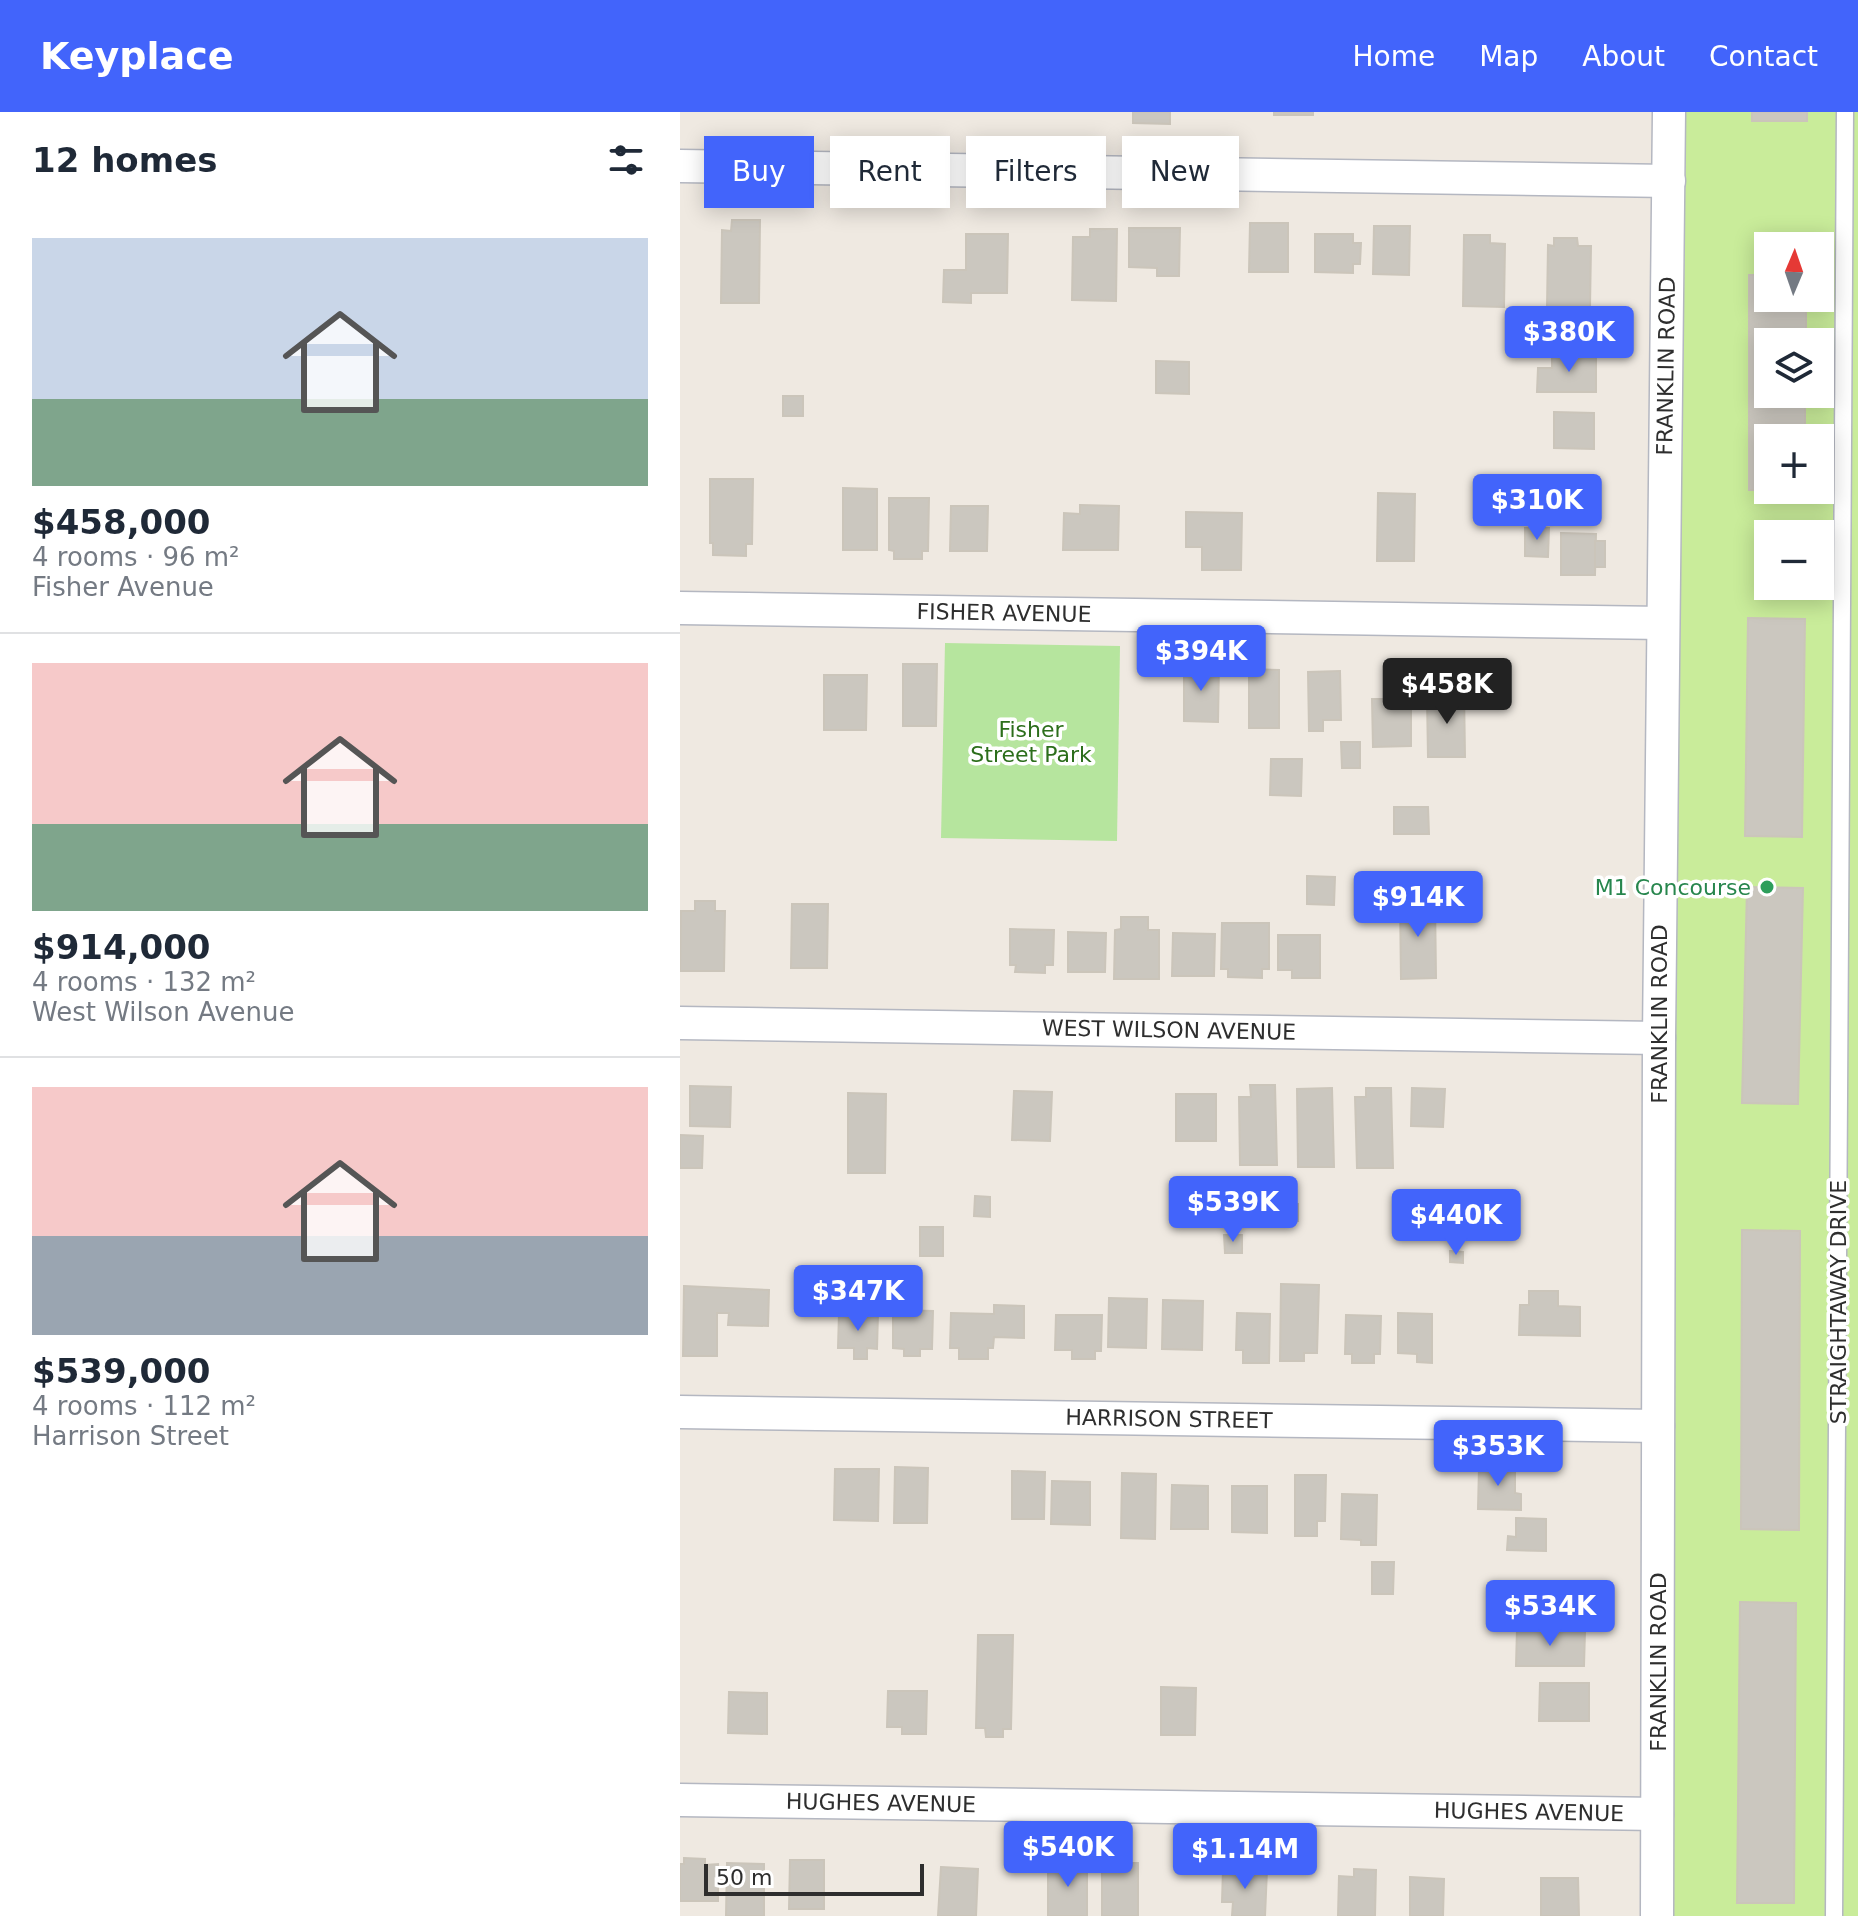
<!DOCTYPE html>
<meta charset="utf-8">
<style>
:root{--surface:#fff;--page:#f2f2f3;--text:#1f2937;--muted:#747a83;--line:#e0e1e3;--accent:#4264fb}
body{margin:0;font-family:"DejaVu Sans",sans-serif;background:var(--page);color:var(--text);height:100vh;display:flex;flex-direction:column;font-size:30px;white-space:nowrap}
*{box-sizing:border-box;margin:0}
p{font-size:26px;color:var(--muted)}
.icon{flex:none;width:44px;height:44px;fill:none;stroke:currentColor;stroke-width:2;stroke-linecap:round;stroke-linejoin:round}
.map{position:relative;flex:1;overflow:hidden}
.side{display:flex;flex-direction:column;background:var(--surface);width:680px}
.side>*{flex:none}
.hud{position:absolute;left:24px;top:24px;width:760px;height:72px;display:flex;gap:16px}
.needle{width:52px;rotate:2deg}
.tools{position:absolute;left:1074px;top:120px;display:grid;gap:16px}
.tools a{display:grid;place-items:center;width:80px;height:80px;border-radius:0px;background:var(--surface);box-shadow:0 4px 20px #0003;font-size:40px}
.scale{position:absolute;left:24px;bottom:20px;width:220px;box-sizing:border-box;padding-left:8px;border:4px solid #2e2e2e;border-top:0;font-size:22px;line-height:28px;white-space:nowrap;color:#2e2e2e;-webkit-text-stroke:6px #fff;paint-order:stroke}
.price{position:absolute;translate:-50% -68px;padding:0 18px;border-radius:8px;background:var(--accent);color:#fff;font-size:26px;line-height:52px;filter:drop-shadow(0 2px 4px #0008)}
.price::after{content:'';position:absolute;left:50%;top:48px;width:24px;height:18px;margin-left:-12px;background:inherit;clip-path:polygon(0 0,100% 0,50% 100%)}
.price.selected{background:#222;color:#fff}
ul{padding:0;list-style:none}
li{display:grid;align-content:center;gap:16px;height:424px;padding:0 32px}
li+li{border-top:2px solid var(--line)}
li span{display:grid;place-items:center;height:248px;border-radius:0px;color:#555}
li>.icon{margin-inline-start:auto}
span .icon{width:144px;height:144px;fill:#fffc;stroke-width:1}
li b{font-size:34px}
h2{display:flex;justify-content:space-between;align-items:center;height:96px;padding:0 32px;font-size:34px}
.chip{padding:0 28px;border-radius:0px;background:var(--surface);box-shadow:0 4px 20px #0003;font-size:28px;line-height:72px}
.chip.selected{background:var(--accent);color:#fff}
header{display:flex;align-items:center;gap:48px;box-sizing:border-box;height:112px;padding:0 40px;background:var(--accent);color:#fff}
header strong{font-size:38px}
nav{display:flex;gap:44px;margin-inline-start:auto;font-size:28px}
main{display:flex;flex:1;min-height:0}
.map>svg:first-child{display:block}
.green{fill:#b6e59e}
.pitch{fill:#c9ec9a;fill-rule:evenodd}
.building{fill:#cbc7bf;stroke:#cbc5ba;stroke-width:2}
.lines{fill:none;stroke-linecap:round;stroke-linejoin:round}
.service-casing{stroke:#b4b7c1;stroke-width:19}
.minor-casing{stroke:#b4b7c1;stroke-width:35}
.service{stroke:#fff;stroke-width:16}
.minor{stroke:#fff;stroke-width:32}
.leisure-dot{fill:#2e9e5b;stroke:#fff;stroke-width:3}
.labels{text-anchor:middle;dominant-baseline:central;stroke-width:7;stroke-linejoin:round;paint-order:stroke}
.street-label{font-size:22px;fill:#2e2e2e;stroke:#fff}
.park-label{font-size:22px;fill:#2c6e1b;stroke:#fff}
.leisure-label{font-size:22px;fill:#27864d;stroke:#fff;text-anchor:end}
</style>
<header>
<strong>Keyplace</strong>
<nav><a>Home</a><a>Map</a><a>About</a><a>Contact</a></nav>
</header>
<main>
<section class="side">
<h2>12 homes<svg class="icon" aria-label="filters" viewBox="0 0 24 24"><path d="M4 7h16M4 17h16"/><circle cx="9" cy="7" r="2"/><circle cx="15" cy="17" r="2"/></svg></h2>
<ul>
<li><span style="background:linear-gradient(#c9d6e8 65%,#7fa58c 0)"><svg class="icon" aria-label="home" viewBox="0 0 24 24"><path d="M3 11l9-7 9 7M6 9v11h12V9"/></svg></span><div><b>$458,000</b><p>4 rooms · 96 m²</p><p>Fisher Avenue</p></div></li>
<li><span style="background:linear-gradient(#f6c9c9 65%,#7fa58c 0)"><svg class="icon" aria-label="home" viewBox="0 0 24 24"><path d="M3 11l9-7 9 7M6 9v11h12V9"/></svg></span><div><b>$914,000</b><p>4 rooms · 132 m²</p><p>West Wilson Avenue</p></div></li>
<li><span style="background:linear-gradient(#f6c9c9 60%,#9aa5b1 0)"><svg class="icon" aria-label="home" viewBox="0 0 24 24"><path d="M3 11l9-7 9 7M6 9v11h12V9"/></svg></span><div><b>$539,000</b><p>4 rooms · 112 m²</p><p>Harrison Street</p></div></li>
</ul>
</section>
<div class="map">
<svg width="1178" height="1804" viewBox="0 0 1178 1804">
<rect width="100%" height="100%" fill="#efe9e1"/>
<polygon class="green" points="265,531 440,534 437,729 261,726"/>
<path class="pitch" d="M1006,0h172v1804h-186l2,-728zM1088,134h52v52h-52zM1088,230h52v52h-52zM1088,326h52v52h-52zM1088,422h52v52h-52z"/>
<g class="building">
<polygon points="453,0 490,0 490,12 453,11"/>
<rect x="594" y="0" width="39" height="3"/>
<rect x="1072" y="0" width="55" height="9"/>
<polygon points="52,108 80,108 79,191 41,191 42,118 51,119"/>
<polygon points="570,111 608,111 608,160 569,160"/>
<polygon points="694,114 730,114 729,163 693,162"/>
<polygon points="449,116 500,116 499,164 477,164 477,156 449,155"/>
<polygon points="410,117 437,117 436,189 392,188 393,125 410,125"/>
<polygon points="286,122 328,122 327,181 291,181 291,191 263,190 264,158 286,158"/>
<polygon points="635,122 673,122 673,131 681,131 680,152 673,152 673,161 635,160"/>
<polygon points="784,123 810,123 810,131 825,132 824,195 783,194"/>
<polygon points="874,126 897,126 898,134 911,134 910,196 867,196 868,133 874,134"/>
<polygon points="1069,163 1088,163 1088,186 1126,186 1126,230 1088,230 1088,282 1125,282 1125,326 1088,326 1088,378 1069,378"/>
<polygon points="872,241 916,242 916,280 857,280 858,256 872,256"/>
<polygon points="476,249 509,250 509,282 476,281"/>
<rect x="103" y="284" width="20" height="20"/>
<polygon points="874,300 914,301 914,337 874,336"/>
<polygon points="30,367 73,367 72,432 66,432 66,444 33,443 33,431 30,431"/>
<polygon points="163,376 197,377 197,438 163,438"/>
<polygon points="698,381 735,382 734,449 697,449"/>
<polygon points="209,386 249,386 248,439 242,439 242,447 214,447 214,439 209,438"/>
<polygon points="400,393 439,394 438,438 383,438 384,401 400,402"/>
<polygon points="271,394 308,394 307,439 270,439"/>
<polygon points="506,400 562,401 561,458 522,458 522,435 506,435"/>
<polygon points="845,416 869,416 868,445 845,444"/>
<polygon points="881,421 916,422 915,463 881,463"/>
<rect x="915" y="429" width="10" height="26"/>
<polygon points="1068,506 1125,507 1122,725 1065,724"/>
<polygon points="223,552 257,552 256,614 223,614"/>
<polygon points="504,553 539,553 538,610 504,609"/>
<polygon points="569,557 599,558 599,616 569,616"/>
<polygon points="660,559 661,608 643,608 643,619 629,619 628,560"/>
<polygon points="144,563 187,563 186,618 144,618"/>
<polygon points="772,577 784,577 785,645 748,645 747,586 772,585"/>
<polygon points="692,587 731,587 731,634 693,635"/>
<polygon points="661,630 680,630 680,656 662,656"/>
<polygon points="591,647 622,647 621,684 590,683"/>
<polygon points="714,695 748,695 749,722 714,722"/>
<polygon points="627,764 655,765 654,793 627,792"/>
<polygon points="1067,775 1123,776 1118,992 1062,991"/>
<polygon points="755,787 756,866 721,867 720,788"/>
<polygon points="15,789 35,789 35,799 45,799 44,859 0,859 1,799 15,799"/>
<polygon points="112,792 148,792 147,856 111,856"/>
<polygon points="441,805 468,805 468,818 479,818 479,867 434,867 435,818 441,817"/>
<polygon points="542,811 589,811 589,857 582,857 582,866 548,865 548,857 541,857"/>
<polygon points="330,817 374,818 373,853 365,853 365,861 335,860 336,853 330,853"/>
<polygon points="388,820 426,821 425,860 388,860"/>
<polygon points="493,821 535,822 534,864 492,864"/>
<polygon points="598,823 640,823 640,866 612,866 612,858 598,858"/>
<polygon points="570,973 595,973 597,1053 560,1053 559,985 571,985"/>
<polygon points="10,974 51,975 50,1015 10,1014"/>
<polygon points="652,976 654,1055 618,1055 617,977"/>
<polygon points="686,976 711,976 713,1056 677,1056 675,985 686,985"/>
<polygon points="732,976 765,977 763,1015 731,1014"/>
<polygon points="334,979 372,980 370,1029 332,1028"/>
<polygon points="168,981 206,982 205,1061 168,1061"/>
<rect x="496" y="982" width="40" height="47"/>
<polygon points="0,1023 23,1024 22,1056 0,1056"/>
<polygon points="295,1084 310,1085 310,1105 294,1104"/>
<rect x="596" y="1092" width="22" height="17"/>
<rect x="240" y="1115" width="23" height="29"/>
<polygon points="1062,1118 1120,1119 1119,1418 1061,1417"/>
<polygon points="544,1123 562,1123 562,1141 545,1141"/>
<polygon points="770,1139 783,1140 783,1151 770,1150"/>
<rect x="184" y="1164" width="16" height="10"/>
<polygon points="601,1172 639,1173 637,1241 624,1241 624,1249 600,1249"/>
<polygon points="4,1174 89,1178 88,1214 48,1213 49,1201 37,1201 37,1244 3,1244"/>
<polygon points="849,1179 878,1179 878,1194 900,1195 900,1224 839,1223 840,1193 849,1193"/>
<polygon points="429,1186 467,1187 466,1236 428,1235"/>
<polygon points="483,1188 523,1189 522,1238 482,1237"/>
<polygon points="314,1193 344,1194 344,1226 314,1225 313,1236 308,1236 308,1247 279,1247 279,1236 270,1236 271,1201 314,1202"/>
<polygon points="213,1198 253,1199 252,1237 240,1237 240,1244 224,1244 224,1237 213,1236"/>
<polygon points="159,1201 198,1201 197,1237 187,1236 187,1247 174,1247 174,1236 158,1236"/>
<polygon points="557,1201 590,1202 589,1251 563,1251 563,1238 556,1238"/>
<polygon points="718,1201 752,1202 752,1251 737,1250 737,1242 718,1241"/>
<polygon points="376,1203 422,1203 421,1239 415,1239 415,1247 392,1247 392,1238 375,1238"/>
<polygon points="666,1203 701,1204 700,1242 694,1242 694,1251 672,1251 672,1242 665,1242"/>
<polygon points="811,1348 827,1348 827,1356 835,1356 835,1381 841,1382 841,1398 798,1397 799,1355 811,1355"/>
<polygon points="215,1355 248,1356 247,1411 214,1411"/>
<polygon points="155,1357 199,1357 198,1409 154,1408"/>
<polygon points="332,1359 365,1360 364,1407 332,1407"/>
<polygon points="442,1361 476,1362 475,1427 441,1426"/>
<polygon points="615,1363 646,1363 645,1409 637,1409 637,1424 615,1424"/>
<polygon points="372,1369 410,1370 410,1413 371,1412"/>
<polygon points="492,1373 528,1374 528,1417 491,1417"/>
<polygon points="552,1374 587,1374 587,1421 552,1420"/>
<polygon points="662,1382 697,1383 696,1433 681,1433 681,1428 661,1427"/>
<polygon points="836,1406 866,1407 866,1439 827,1438 828,1424 836,1425"/>
<polygon points="692,1450 714,1450 713,1482 692,1482"/>
<polygon points="1060,1490 1116,1491 1114,1791 1057,1791"/>
<polygon points="837,1517 905,1519 904,1554 836,1554"/>
<polygon points="298,1523 333,1523 331,1617 323,1617 323,1625 306,1625 305,1616 296,1616"/>
<polygon points="860,1571 909,1571 909,1609 859,1609"/>
<polygon points="481,1575 516,1576 515,1623 481,1623"/>
<polygon points="208,1579 247,1579 246,1622 222,1622 222,1615 207,1615"/>
<polygon points="49,1580 87,1581 87,1622 48,1621"/>
<polygon points="4,1746 25,1747 25,1753 38,1752 38,1789 0,1789 0,1752 4,1752"/>
<polygon points="110,1748 144,1748 144,1797 109,1797"/>
<rect x="368" y="1750" width="39" height="54"/>
<polygon points="47,1751 84,1752 84,1804 46,1804"/>
<rect x="422" y="1751" width="36" height="53"/>
<polygon points="261,1755 298,1757 296,1804 258,1804"/>
<polygon points="543,1757 587,1758 585,1804 552,1804 553,1790 542,1790"/>
<polygon points="674,1757 696,1758 695,1804 658,1804 659,1764 674,1765"/>
<polygon points="730,1765 764,1767 763,1804 730,1804"/>
<polygon points="861,1766 898,1766 899,1804 861,1804"/>
</g>
<g class="lines">
<g class="service-casing">
<polyline id="service" points="1154,1804 1165,0"/>
</g>
<g class="minor-casing">
<g id="minor">
<polyline points="0,54 989,69"/>
<polyline points="0,496 983,511"/>
<polyline points="0,911 979,926"/>
<polyline points="0,1300 978,1314"/>
<polyline points="0,1688 977,1702"/>
<polyline points="977,1804 979,926 989,0"/>
</g>
</g>
<use href="#service" class="service"/>
<use href="#minor" class="minor"/>
</g>
<circle class="leisure-dot" cx="1087" cy="775" r="8"/>
<g class="labels">
<g class="street-label">
<text transform="translate(986 254) rotate(-89)">FRANKLIN ROAD</text>
<text transform="translate(324 501) rotate(1)">FISHER AVENUE</text>
<text transform="translate(979 902) rotate(-90)">FRANKLIN ROAD</text>
<text transform="translate(489 918) rotate(1)">WEST WILSON AVENUE</text>
<text transform="translate(1158 1190) rotate(-90)">STRAIGHTAWAY DRIVE</text>
<text transform="translate(489 1307) rotate(1)">HARRISON STREET</text>
<text transform="translate(978 1550) rotate(-90)">FRANKLIN ROAD</text>
<text transform="translate(201 1691) rotate(1)">HUGHES AVENUE</text>
<text transform="translate(849 1700) rotate(1)">HUGHES AVENUE</text>
</g>
<g class="park-label">
<text x="351" y="617">Fisher<tspan x="351" dy="25">Street Park</tspan></text>
</g>
<g class="leisure-label">
<text x="1071" y="775">M1 Concourse</text>
</g>
</g>
</svg>
<div class="tools">
<a><svg class="needle" viewBox="-14 -14 28 28"><path d="M0-13l5 13h-10z" fill="#e53935"/><path d="M0 13l5-13h-10z" fill="#747a83"/></svg></a>
<a><svg class="icon" aria-label="layers" viewBox="0 0 24 24"><path d="M12 4l9 5-9 5-9-5zM3 14l9 5 9-5"/></svg></a>
<a>+</a>
<a>−</a>
</div>
<div class="scale">50 m</div>
<b class="price" style="left:889px;top:262px">$380K</b>
<b class="price" style="left:857px;top:430px">$310K</b>
<b class="price" style="left:521px;top:581px">$394K</b>
<b class="price selected" style="left:767px;top:614px">$458K</b>
<b class="price" style="left:738px;top:827px">$914K</b>
<b class="price" style="left:553px;top:1132px">$539K</b>
<b class="price" style="left:776px;top:1145px">$440K</b>
<b class="price" style="left:178px;top:1221px">$347K</b>
<b class="price" style="left:818px;top:1376px">$353K</b>
<b class="price" style="left:870px;top:1536px">$534K</b>
<b class="price" style="left:388px;top:1777px">$540K</b>
<b class="price" style="left:565px;top:1779px">$1.14M</b>
<div class="hud">
<a class="chip selected">Buy</a>
<a class="chip">Rent</a>
<a class="chip">Filters</a>
<a class="chip">New</a>
</div>
</div>
</main>
